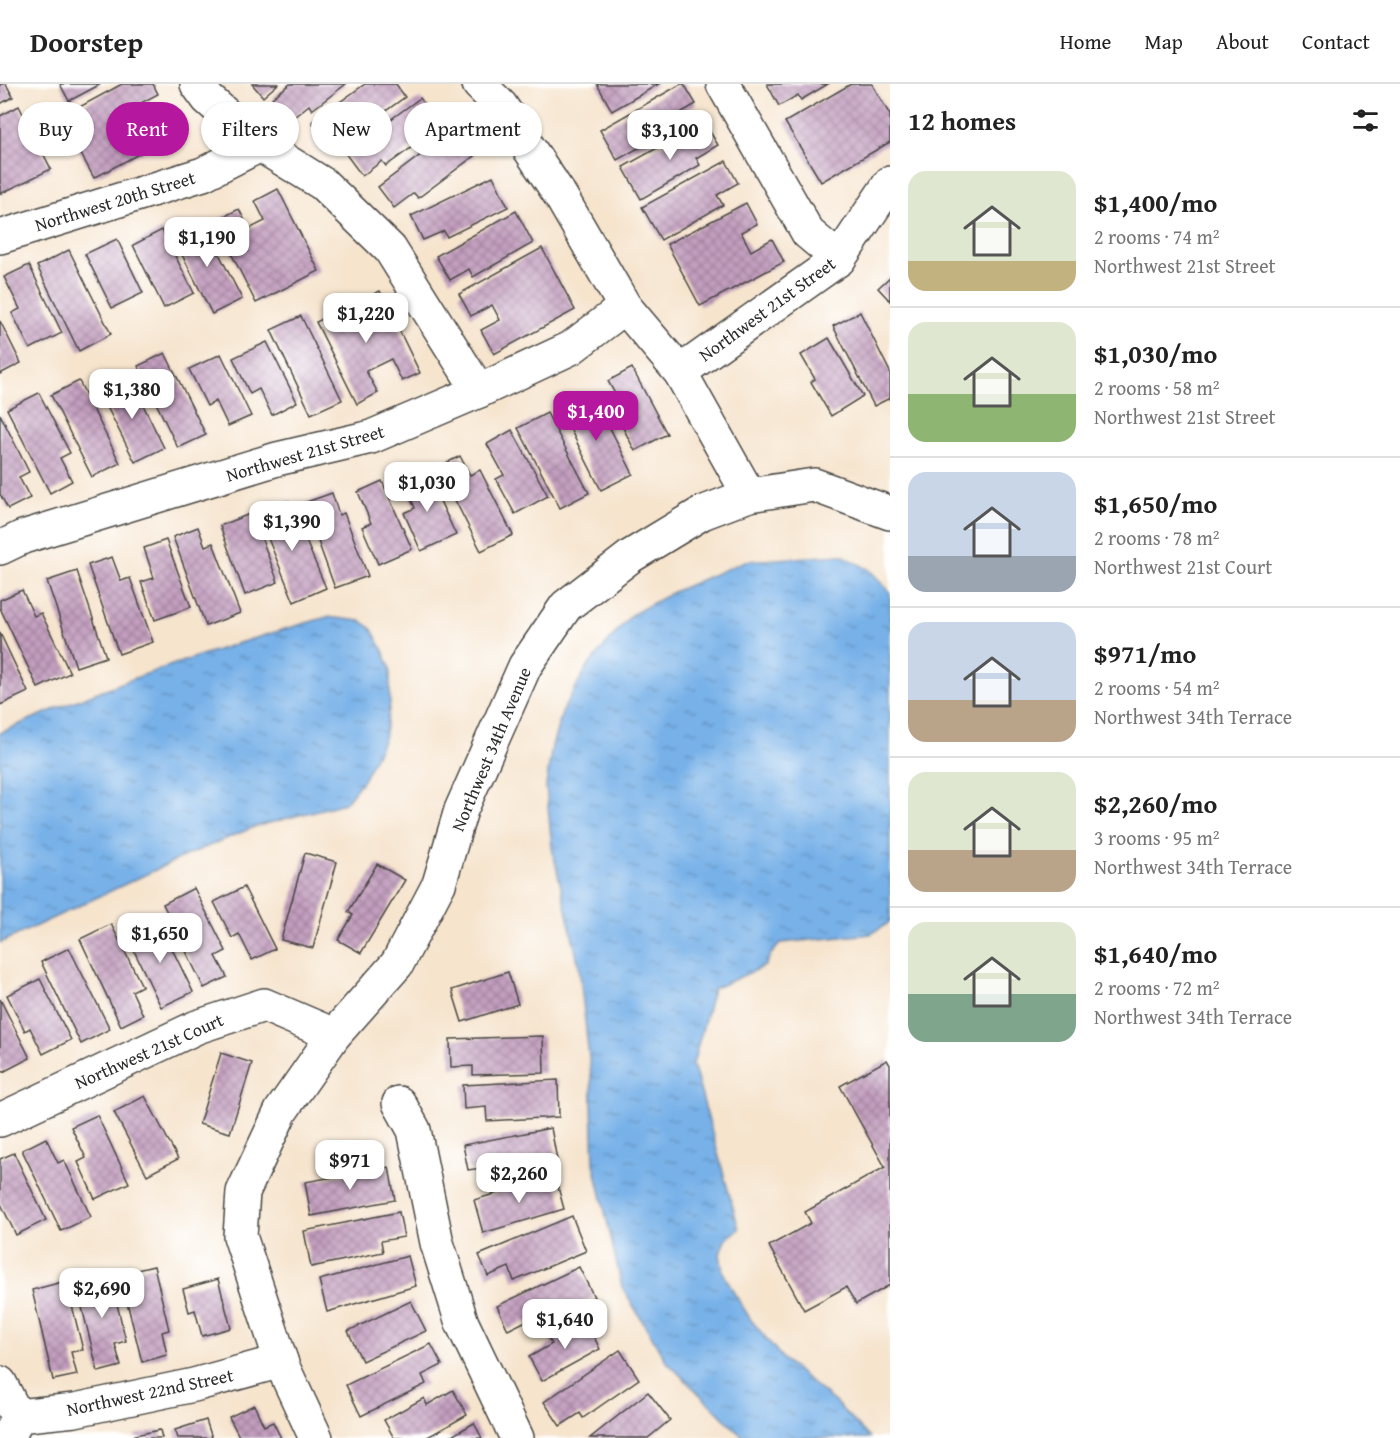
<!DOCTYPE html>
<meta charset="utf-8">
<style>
:root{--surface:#fff;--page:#f6f6f6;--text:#222;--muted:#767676;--line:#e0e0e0;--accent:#b5179e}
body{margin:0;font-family:"Gentium Book Plus",serif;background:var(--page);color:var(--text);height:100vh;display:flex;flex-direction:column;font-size:22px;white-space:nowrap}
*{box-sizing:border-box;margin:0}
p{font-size:20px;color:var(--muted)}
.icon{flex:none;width:33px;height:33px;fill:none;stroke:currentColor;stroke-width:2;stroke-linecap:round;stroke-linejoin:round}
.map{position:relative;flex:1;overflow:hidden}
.side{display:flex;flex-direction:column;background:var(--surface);width:510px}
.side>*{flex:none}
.banner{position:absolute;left:18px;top:18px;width:570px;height:54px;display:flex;gap:12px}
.price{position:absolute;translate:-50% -51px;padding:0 14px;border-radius:12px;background:#fff;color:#222;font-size:20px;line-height:39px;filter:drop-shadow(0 2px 3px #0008)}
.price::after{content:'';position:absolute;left:50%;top:36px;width:18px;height:14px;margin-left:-9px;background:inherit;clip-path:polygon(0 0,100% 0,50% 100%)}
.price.current{background:var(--accent);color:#fff}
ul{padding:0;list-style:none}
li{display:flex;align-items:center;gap:18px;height:150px;padding:0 18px}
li+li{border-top:2px solid var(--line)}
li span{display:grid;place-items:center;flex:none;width:168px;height:120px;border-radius:18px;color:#555}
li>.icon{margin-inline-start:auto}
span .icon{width:72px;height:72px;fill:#fffc;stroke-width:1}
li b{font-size:26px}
h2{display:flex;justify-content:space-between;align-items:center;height:72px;padding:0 18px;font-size:26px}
.chip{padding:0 21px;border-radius:27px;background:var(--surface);box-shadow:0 2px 4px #0004;font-size:21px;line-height:54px}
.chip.current{background:var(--accent);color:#fff}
header{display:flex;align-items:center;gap:36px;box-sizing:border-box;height:84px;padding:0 30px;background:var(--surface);border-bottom:2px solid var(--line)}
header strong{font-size:28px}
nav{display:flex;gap:33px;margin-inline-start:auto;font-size:21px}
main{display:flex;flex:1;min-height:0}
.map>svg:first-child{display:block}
.water{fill:url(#water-ripples);stroke:#516e8a;stroke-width:1.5}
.building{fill:url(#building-cross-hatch)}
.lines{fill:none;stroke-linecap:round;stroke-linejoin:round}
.minor-casing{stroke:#494743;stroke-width:36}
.minor{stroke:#fff;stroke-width:33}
.labels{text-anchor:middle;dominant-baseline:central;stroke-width:4.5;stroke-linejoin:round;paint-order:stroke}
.street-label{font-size:18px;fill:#2b2b2b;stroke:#fff}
</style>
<header>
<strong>Doorstep</strong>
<nav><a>Home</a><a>Map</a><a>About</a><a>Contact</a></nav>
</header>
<main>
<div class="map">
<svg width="890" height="1354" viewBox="0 0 890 1354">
<defs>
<pattern id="water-ripples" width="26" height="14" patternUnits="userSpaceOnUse" patternTransform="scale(1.5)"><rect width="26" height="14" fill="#77b1e8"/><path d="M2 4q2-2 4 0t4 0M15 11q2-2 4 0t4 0" fill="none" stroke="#6290bc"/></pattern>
<pattern id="building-cross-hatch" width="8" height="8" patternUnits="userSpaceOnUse" patternTransform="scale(1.5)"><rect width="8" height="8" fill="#c39ebf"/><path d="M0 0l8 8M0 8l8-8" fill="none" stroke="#9f819b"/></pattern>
</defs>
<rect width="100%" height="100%" fill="#fff"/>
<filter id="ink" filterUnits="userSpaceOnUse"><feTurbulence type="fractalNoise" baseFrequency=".0167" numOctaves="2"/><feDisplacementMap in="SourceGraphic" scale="12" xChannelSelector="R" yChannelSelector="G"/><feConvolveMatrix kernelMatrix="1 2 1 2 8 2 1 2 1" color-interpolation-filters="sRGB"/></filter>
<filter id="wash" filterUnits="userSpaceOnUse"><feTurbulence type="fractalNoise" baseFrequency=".008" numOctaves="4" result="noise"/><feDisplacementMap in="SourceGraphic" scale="24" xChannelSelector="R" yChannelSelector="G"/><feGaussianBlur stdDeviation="1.35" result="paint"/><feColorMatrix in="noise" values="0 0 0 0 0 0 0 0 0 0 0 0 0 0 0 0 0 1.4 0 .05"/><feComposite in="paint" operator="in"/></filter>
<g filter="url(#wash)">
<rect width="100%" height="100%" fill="#f6e4cd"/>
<g class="water">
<polygon points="842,471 870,486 890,508 890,838 871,850 781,859 771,870 765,882 713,905 693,980 739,1145 725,1156 720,1170 723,1188 734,1209 751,1236 784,1276 836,1319 870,1354 744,1354 667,1278 622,1203 594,1080 591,992 579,882 552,764 546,702 552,662 563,626 588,582 631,531 673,508 745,477"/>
<path d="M327,533l34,4 10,7 11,20 8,20v35l-6,36 -21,41 -18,23 -91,24 -69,29 -185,87v-210c105,-48 216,-85 327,-116z"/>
</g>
<g id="blocks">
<g class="building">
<polygon points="0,0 6,0 13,13 0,20"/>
<polygon points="60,0 101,0 69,17"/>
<polygon points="122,0 153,0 158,10 137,21 146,37 166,27 178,49 94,94 61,33"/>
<polygon points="252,0 278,0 263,13"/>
<polygon points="290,0 346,0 312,26 309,21 289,37 272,14"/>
<polygon points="365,0 396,0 405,13 351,52 350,49 330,64 312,38"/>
<polygon points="597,0 659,0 612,27"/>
<polygon points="681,0 684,0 696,20 675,32 680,41 617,76 600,46"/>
<polygon points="767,0 828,0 801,16 798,11 779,22"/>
<polygon points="851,0 872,0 890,31 890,58 821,98 785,38"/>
<polygon points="420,14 441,42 386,82 382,77 362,92 345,69"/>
<polygon points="19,22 51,85 0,110 0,32"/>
<polygon points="704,38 718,61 696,74 700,81 641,115 623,83"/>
<polygon points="454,46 474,72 418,114 414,109 394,124 378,103"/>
<polygon points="726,77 738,99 717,111 723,121 661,156 642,123"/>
<polygon points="493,92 508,123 447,153 444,147 423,156 411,132"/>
<polygon points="278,105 319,187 256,219 215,137 239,125 249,145 265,137 255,117"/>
<polygon points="746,119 757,140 741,148 751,167 772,155 784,178 700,222 667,160"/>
<polygon points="516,127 533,159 473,193 469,185 450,196 436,172"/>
<polygon points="197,137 207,156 211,154 242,215 212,230 171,149"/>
<polygon points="162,146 194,209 164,224 133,161"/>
<polygon points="117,155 143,209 112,224 85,170"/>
<polygon points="542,164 575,226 494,270 481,246 500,236 492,221 471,232 459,210"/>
<polygon points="69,166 111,250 79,267 37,182"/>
<polygon points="29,181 62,249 30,265 12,229 20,225 4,193"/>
<polygon points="890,193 890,217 878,204"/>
<polygon points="380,207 420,289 402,297 391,275 366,287 378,309 357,320 316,238"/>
<polygon points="860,228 890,288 890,314 874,322 833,242"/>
<polygon points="301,232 342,316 311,330 271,246"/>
<polygon points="0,237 21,279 0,290"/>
<polygon points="829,254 863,312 831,332 811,298 815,295 801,271"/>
<polygon points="267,258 297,318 272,331 259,305 250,310 233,274"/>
<polygon points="165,269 206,351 178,364 138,282"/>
<polygon points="221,270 251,332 228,342 216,317 207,322 189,285"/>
<polygon points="632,284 667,350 635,367 617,332 625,328 608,297"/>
<polygon points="130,294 164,364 135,378 100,309"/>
<polygon points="79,297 120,379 92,393 51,311"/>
<polygon points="39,309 70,369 60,374 72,397 50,409 7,325"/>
<polygon points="581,310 592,331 601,326 633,390 601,406 558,321"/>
<polygon points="547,329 589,409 560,424 518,344"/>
<polygon points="0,330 29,388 19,393 30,414 8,425 0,410"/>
<polygon points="512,346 548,412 515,430 496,395 504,391 487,360"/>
<polygon points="460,372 470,391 480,386 513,451 481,467 438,383"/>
<polygon points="426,387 456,451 421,467 404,429 415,424 403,398"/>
<polygon points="382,397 412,465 378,480 362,443 371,439 358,408"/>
<polygon points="332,409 339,431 344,429 368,492 335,504 304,419"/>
<polygon points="289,417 326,504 294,518 258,430"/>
<polygon points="252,429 278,498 245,511 220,442"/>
<polygon points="198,443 205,462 213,459 240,529 206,542 173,453"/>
<polygon points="166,456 191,523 155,536 141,498 154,494 144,464"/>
<polygon points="112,473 121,497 130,494 153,558 119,570 88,481"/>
<polygon points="77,487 106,573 76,583 47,497"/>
<polygon points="22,506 34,532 41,529 70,589 38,604 0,524 0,516"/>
<polygon points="0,549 28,608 0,621"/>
<polygon points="305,769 337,778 313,864 281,856"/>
<polygon points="377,780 405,796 361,869 338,856 353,831 348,828"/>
<polygon points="244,803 275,865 252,876 239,850 232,854 214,818"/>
<polygon points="194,804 226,867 216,872 227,893 204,904 163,820"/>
<polygon points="158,836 193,908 161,923 127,852"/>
<polygon points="111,840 142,902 132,907 143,931 121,942 80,855"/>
<polygon points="69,864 110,945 81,960 41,878"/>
<polygon points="508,888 518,920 462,938 452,906"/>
<polygon points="40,895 71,956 43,970 30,944 25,947 7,911"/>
<polygon points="0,915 30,974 3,988 0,983"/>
<polygon points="543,952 544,989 473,991 473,982 451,983 450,955"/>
<polygon points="221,969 252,979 230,1049 199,1040"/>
<polygon points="887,976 890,981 890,1201 856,1220 846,1203 804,1226 769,1162 811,1139 805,1128 885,1083 840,1002"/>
<polygon points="558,996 559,1033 487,1037 486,1023 464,1025 463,1001"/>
<polygon points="145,1012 178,1075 147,1091 114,1028"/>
<polygon points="97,1031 129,1099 95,1115 78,1078 86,1074 71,1043"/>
<polygon points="551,1044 558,1081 491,1094 489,1083 468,1086 463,1061"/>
<polygon points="46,1054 58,1079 64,1076 91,1133 61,1147 22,1066"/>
<polygon points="14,1069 46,1136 16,1151 0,1118 0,1075"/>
<polygon points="389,1083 395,1116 311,1132 305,1098"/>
<polygon points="555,1092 564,1125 483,1149 474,1116"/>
<polygon points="399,1128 404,1153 381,1157 383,1168 311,1183 304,1147"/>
<polygon points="572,1132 586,1167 514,1197 509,1183 488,1192 479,1171"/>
<polygon points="408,1172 416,1202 327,1228 319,1196"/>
<polygon points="154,1182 169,1246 162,1248 167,1271 142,1278 120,1190"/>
<polygon points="579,1183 594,1213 530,1244 526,1237 508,1246 497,1222"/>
<polygon points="109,1187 126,1257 115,1260 121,1282 98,1288 75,1195"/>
<polygon points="218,1195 231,1244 202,1252 195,1226 189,1228 183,1205"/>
<polygon points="66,1197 83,1266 71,1268 77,1291 53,1296 32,1206"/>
<polygon points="411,1217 426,1247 362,1277 348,1247"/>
<polygon points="584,1234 600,1265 542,1297 529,1273 552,1260 548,1254"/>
<polygon points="431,1260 442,1281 422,1291 426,1300 361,1332 346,1301"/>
<polygon points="620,1266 639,1295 583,1334 580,1329 560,1342 544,1318"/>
<polygon points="453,1306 467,1331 426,1354 394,1354 384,1336 424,1314 427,1321"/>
<polygon points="648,1308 670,1336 648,1354 590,1354"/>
<polygon points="254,1321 264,1342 273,1338 281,1354 240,1354 229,1333"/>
<polygon points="206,1336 212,1354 178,1354 175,1346"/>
<polygon points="474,1339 482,1354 448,1354"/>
<polygon points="160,1346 162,1354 136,1354 135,1351"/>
</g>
</g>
</g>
<g filter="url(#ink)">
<use href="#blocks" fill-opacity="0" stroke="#494743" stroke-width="1.5"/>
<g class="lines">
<g class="minor-casing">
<g id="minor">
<polyline points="197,0 208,15 260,61 323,100 390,165 479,307"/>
<polyline points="479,0 501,22 560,111 625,223 680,288 749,411"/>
<polyline points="723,0 808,149 839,175"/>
<polyline points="0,153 203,90 260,61"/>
<polyline points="680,288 839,175 890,99"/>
<polyline points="0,464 23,453 277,375 371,353 479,307 571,264 625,223"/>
<polyline points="399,1019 414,1046 437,1159 462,1239 517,1354"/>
<polyline points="0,1036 197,943 264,921 334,951"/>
<polyline points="0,1299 17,1332 9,1354"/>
<polyline points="17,1332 75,1326 194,1301 281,1277"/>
<polyline points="316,1354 283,1283 240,1152 243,1108 281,1027 334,951 397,880 439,800 461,726 525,582 566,522 631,472 702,429 749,411 814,401 890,429"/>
</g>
</g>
<use href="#minor" class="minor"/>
</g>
</g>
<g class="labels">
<g class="street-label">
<text transform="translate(115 117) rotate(-17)">Northwest 20th Street</text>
<text transform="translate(767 225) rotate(-36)">Northwest 21st Street</text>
<text transform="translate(305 369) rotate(-16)">Northwest 21st Street</text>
<text transform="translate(491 665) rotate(-67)">Northwest 34th Avenue</text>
<text transform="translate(149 967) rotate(-24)">Northwest 21st Court</text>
<text transform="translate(150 1308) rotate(-12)">Northwest 22nd Street</text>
</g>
</g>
</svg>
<b class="price" style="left:670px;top:77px">$3,100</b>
<b class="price" style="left:207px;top:184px">$1,190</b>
<b class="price" style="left:366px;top:260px">$1,220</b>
<b class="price" style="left:132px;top:336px">$1,380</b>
<b class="price current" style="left:596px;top:358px">$1,400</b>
<b class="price" style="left:427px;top:429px">$1,030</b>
<b class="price" style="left:292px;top:468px">$1,390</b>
<b class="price" style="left:160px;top:880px">$1,650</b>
<b class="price" style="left:350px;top:1107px">$971</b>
<b class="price" style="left:519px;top:1120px">$2,260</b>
<b class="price" style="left:102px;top:1235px">$2,690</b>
<b class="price" style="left:565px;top:1266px">$1,640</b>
<div class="banner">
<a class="chip">Buy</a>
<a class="chip current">Rent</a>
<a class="chip">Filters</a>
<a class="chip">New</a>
<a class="chip">Apartment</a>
</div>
</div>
<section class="side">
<h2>12 homes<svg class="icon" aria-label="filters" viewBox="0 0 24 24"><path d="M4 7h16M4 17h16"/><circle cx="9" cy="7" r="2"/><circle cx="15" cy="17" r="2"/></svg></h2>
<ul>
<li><span style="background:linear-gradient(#dfe7d0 75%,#c2b280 0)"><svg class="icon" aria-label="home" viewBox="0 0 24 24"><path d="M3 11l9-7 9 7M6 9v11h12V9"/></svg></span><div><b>$1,400/mo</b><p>2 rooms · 74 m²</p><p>Northwest 21st Street</p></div></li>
<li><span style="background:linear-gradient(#dfe7d0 60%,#8fb573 0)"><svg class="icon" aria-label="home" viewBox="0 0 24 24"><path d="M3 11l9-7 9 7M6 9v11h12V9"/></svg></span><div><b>$1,030/mo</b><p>2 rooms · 58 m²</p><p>Northwest 21st Street</p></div></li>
<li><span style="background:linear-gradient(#c9d6e8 70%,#9aa5b1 0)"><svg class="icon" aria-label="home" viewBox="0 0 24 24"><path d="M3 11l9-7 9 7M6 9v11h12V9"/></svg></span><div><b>$1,650/mo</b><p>2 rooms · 78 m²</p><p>Northwest 21st Court</p></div></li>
<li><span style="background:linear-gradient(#c9d6e8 65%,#b9a48a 0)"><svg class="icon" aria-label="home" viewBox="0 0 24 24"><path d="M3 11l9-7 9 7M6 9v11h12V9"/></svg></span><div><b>$971/mo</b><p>2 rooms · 54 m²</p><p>Northwest 34th Terrace</p></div></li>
<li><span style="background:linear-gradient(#dfe7d0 65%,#b9a48a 0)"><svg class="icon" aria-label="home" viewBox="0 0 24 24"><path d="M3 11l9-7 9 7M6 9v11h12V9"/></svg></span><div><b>$2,260/mo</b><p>3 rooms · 95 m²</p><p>Northwest 34th Terrace</p></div></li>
<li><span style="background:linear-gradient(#dfe7d0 60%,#7fa58c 0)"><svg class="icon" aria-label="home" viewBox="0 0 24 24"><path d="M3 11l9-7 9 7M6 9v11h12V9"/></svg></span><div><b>$1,640/mo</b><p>2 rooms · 72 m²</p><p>Northwest 34th Terrace</p></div></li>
</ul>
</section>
</main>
